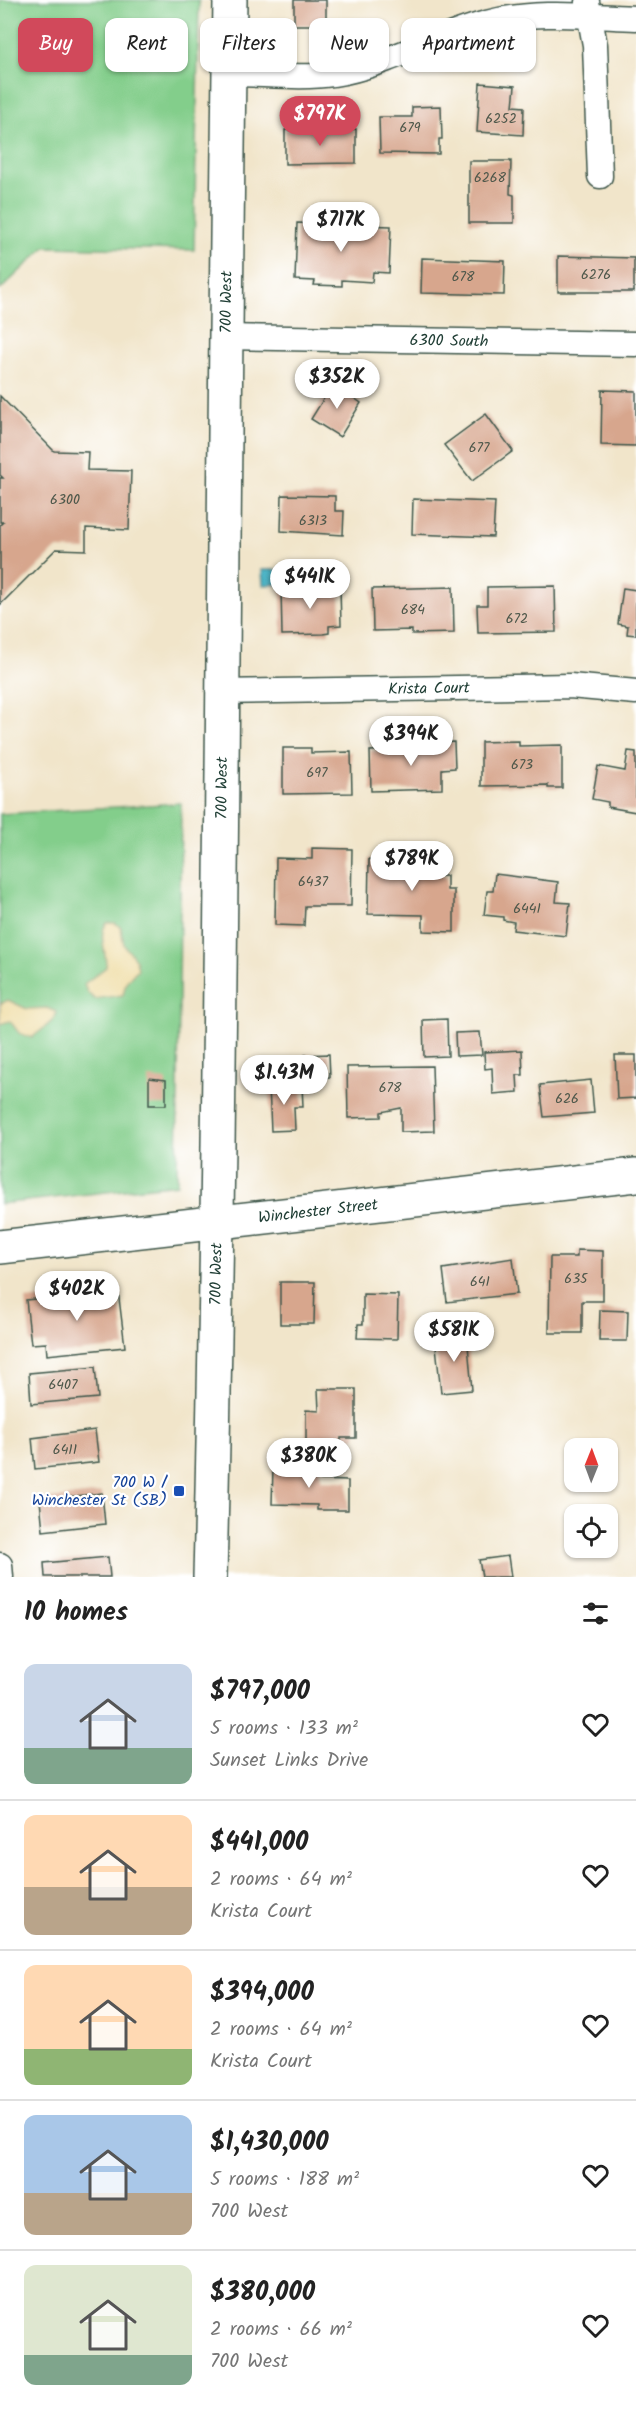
<!DOCTYPE html>
<meta charset="utf-8">
<style>
:root{--surface:#fff;--page:#f2f2f2;--text:#222;--muted:#767676;--line:#e0e0e0;--accent:#d1495b}
body{margin:0;font-family:Kalam,sans-serif;background:var(--page);color:var(--text);height:100vh;display:flex;flex-direction:column;font-size:22px;white-space:nowrap}
*{box-sizing:border-box;margin:0}
p{font-size:20px;color:var(--muted)}
.icon{flex:none;width:33px;height:33px;fill:none;stroke:currentColor;stroke-width:2;stroke-linecap:round;stroke-linejoin:round}
.map{position:relative;height:1577px;overflow:hidden}
.side{display:flex;flex-direction:column;background:var(--surface);flex:1}
.side>*{flex:none}
.hud{position:absolute;left:18px;top:18px;width:600px;height:54px;display:flex;gap:12px}
.needle{width:39px;rotate:1deg}
.fabs{position:absolute;left:564px;top:1438px;display:grid;gap:12px}
.fabs a{display:grid;place-items:center;width:54px;height:54px;border-radius:12px;background:var(--surface);box-shadow:0 2px 4px #0004;font-size:30px}
.price{position:absolute;translate:-50% -51px;padding:0 14px;border-radius:21px;background:#fff;color:#222;font-size:20px;line-height:39px;filter:drop-shadow(0 2px 3px #0008)}
.price::after{content:'';position:absolute;left:50%;top:36px;width:18px;height:14px;margin-left:-9px;background:inherit;clip-path:polygon(0 0,100% 0,50% 100%)}
.price.current{background:var(--accent);color:#fff}
ul{padding:0;list-style:none}
li{display:flex;align-items:center;gap:18px;height:150px;padding:0 24px}
li+li{border-top:2px solid var(--line)}
li span{display:grid;place-items:center;flex:none;width:168px;height:120px;border-radius:12px;color:#555}
li>.icon{margin-inline-start:auto}
span .icon{width:72px;height:72px;fill:#fffc;stroke-width:1}
li b{font-size:26px}
h2{display:flex;justify-content:space-between;align-items:center;height:72px;padding:0 24px;font-size:26px}
.chip{padding:0 21px;border-radius:12px;background:var(--surface);box-shadow:0 2px 4px #0004;font-size:21px;line-height:54px}
.chip.current{background:var(--accent);color:#fff}
.map>svg:first-child{display:block}
.green{fill:#83ce8b;stroke:#518660;stroke-width:1.5}
.sand{fill:#eeda9e;stroke:#868c69;stroke-width:1.5}
.water{fill:#49b4c6;stroke:#34787d;stroke-width:1.5}
.building{fill:#d7a68d}
.lines{fill:none;stroke-linecap:round;stroke-linejoin:round}
.street-casing{stroke:#3e564a;stroke-width:27}
.secondary-casing{stroke:#3e564a;stroke-width:36}
.street{stroke:#fff;stroke-width:24}
.secondary{stroke:#fff;stroke-width:33}
.transit-dot{fill:#1a4fb4;stroke:#fff;stroke-width:2}
.labels{text-anchor:middle;dominant-baseline:central;stroke-width:4.5;stroke-linejoin:round;paint-order:stroke}
.number-label{font-size:14px;fill:#4d574a}
.street-label{font-size:16px;fill:#1f3d34;stroke:#fff}
.transit-label{font-size:16px;fill:#164399;stroke:#fff;text-anchor:end}
</style>
<div class="map">
<svg width="636" height="1577" viewBox="0 0 636 1577">
<rect width="100%" height="100%" fill="#fff"/>
<filter id="ink" filterUnits="userSpaceOnUse"><feTurbulence type="fractalNoise" baseFrequency=".0167" numOctaves="2"/><feDisplacementMap in="SourceGraphic" scale="12" xChannelSelector="R" yChannelSelector="G"/><feConvolveMatrix kernelMatrix="1 2 1 2 8 2 1 2 1" color-interpolation-filters="sRGB"/></filter>
<filter id="wash" filterUnits="userSpaceOnUse"><feTurbulence type="fractalNoise" baseFrequency=".008" numOctaves="4" result="noise"/><feDisplacementMap in="SourceGraphic" scale="24" xChannelSelector="R" yChannelSelector="G"/><feGaussianBlur stdDeviation="1.35" result="paint"/><feColorMatrix in="noise" values="0 0 0 0 0 0 0 0 0 0 0 0 0 0 0 0 0 1.4 0 .05"/><feComposite in="paint" operator="in"/></filter>
<g filter="url(#wash)">
<rect width="100%" height="100%" fill="#f1e5ca"/>
<g class="green">
<polygon points="0,0 199,0 194,250 45,247 0,290"/>
<polygon points="181,803 177,1184 0,1204 0,814"/>
</g>
<g class="sand">
<path d="M107,923h8l6,5 3,17 12,15 2,9 -12,13 -3,13 -29,4 -7,-7 -3,-8 22,-17c1,-14 -9,-33 1,-44z"/>
<path d="M8,1000l19,9 20,-1 9,4c0,10 -16,18 -24,26l-13,-5 -9,-12 -10,3v-20z"/>
</g>
<polygon class="water" points="308,569 308,583 263,585 262,570"/>
<g id="blocks">
<g class="building">
<rect x="294" y="0" width="32" height="25"/>
<polygon points="480,83 515,86 513,106 524,107 523,135 477,132"/>
<polygon points="441,106 442,139 439,139 439,154 380,153 379,117 412,117 412,107"/>
<polygon points="356,129 356,163 285,164 285,130"/>
<polygon points="469,161 511,161 510,194 514,195 514,223 469,223"/>
<polygon points="297,223 391,226 389,273 373,272 372,282 342,280 342,286 314,285 315,281 295,280"/>
<polygon points="558,256 634,258 634,292 558,292"/>
<polygon points="422,258 505,261 504,295 421,293"/>
<polygon points="334,382 356,396 354,398 361,403 340,437 311,419"/>
<polygon points="602,390 636,391 636,446 601,445"/>
<polygon points="0,396 54,451 88,452 87,470 131,471 129,530 86,528 86,550 56,549 0,605 0,525 3,522 0,522 0,478 3,478 0,475"/>
<polygon points="486,414 513,451 472,481 444,445"/>
<polygon points="282,495 335,496 335,511 344,511 343,535 281,531"/>
<polygon points="413,499 495,502 493,537 412,534"/>
<polygon points="555,586 556,632 478,633 477,605 487,605 487,587"/>
<polygon points="340,587 341,625 329,626 329,633 323,634 282,635 281,588"/>
<polygon points="453,587 454,633 412,634 412,630 373,631 372,589"/>
<polygon points="623,588 636,590 636,635 627,634 628,626 618,624"/>
<polygon points="519,741 519,746 562,745 562,788 548,788 548,785 481,786 481,742"/>
<polygon points="454,742 455,768 442,769 442,789 371,791 370,751 414,749 413,743"/>
<polygon points="283,748 311,748 311,753 351,752 352,793 283,794"/>
<polygon points="628,751 636,752 636,812 608,807 608,802 592,799 598,766 625,771"/>
<polygon points="312,848 352,849 351,906 305,906 304,926 275,925 276,858 312,859"/>
<polygon points="369,859 441,860 441,876 447,876 447,890 454,890 454,932 423,931 423,915 368,914"/>
<polygon points="495,874 558,882 556,902 570,903 566,936 513,930 514,922 503,920 503,917 484,915 487,891 493,891"/>
<polygon points="447,1019 448,1056 424,1057 423,1020"/>
<polygon points="480,1032 482,1055 456,1056 455,1033"/>
<polygon points="522,1050 523,1075 517,1075 518,1092 493,1094 492,1068 485,1069 484,1052"/>
<polygon points="329,1054 330,1077 305,1078 305,1055"/>
<polygon points="615,1055 636,1055 636,1098 617,1099"/>
<polygon points="432,1066 434,1131 401,1132 401,1108 381,1112 381,1117 348,1118 347,1067"/>
<polygon points="149,1078 166,1080 166,1105 149,1105"/>
<polygon points="591,1080 594,1113 544,1117 540,1085"/>
<polygon points="302,1085 303,1107 294,1107 295,1130 271,1131 269,1086"/>
<polygon points="577,1250 603,1251 603,1301 582,1301 582,1333 549,1333 550,1257 577,1257"/>
<polygon points="513,1258 517,1294 447,1302 443,1269"/>
<polygon points="280,1282 315,1282 314,1324 280,1324"/>
<polygon points="118,1290 125,1347 47,1355 46,1343 31,1344 26,1300"/>
<polygon points="363,1294 398,1295 397,1339 357,1338 358,1324 363,1324"/>
<polygon points="600,1310 628,1311 627,1341 599,1341"/>
<polygon points="467,1334 472,1390 441,1393 435,1337"/>
<polygon points="95,1367 98,1398 31,1404 29,1373"/>
<polygon points="318,1389 356,1389 356,1438 341,1438 341,1449 306,1449 306,1410 319,1411"/>
<polygon points="95,1430 99,1462 35,1469 32,1438"/>
<polygon points="273,1468 321,1469 321,1480 348,1481 348,1510 317,1510 317,1505 272,1504"/>
<polygon points="102,1493 105,1524 43,1531 40,1500"/>
<polygon points="508,1556 511,1577 482,1577 479,1560"/>
<polygon points="108,1557 110,1577 45,1577 44,1563"/>
</g>
</g>
</g>
<g filter="url(#ink)">
<use href="#blocks" fill-opacity="0" stroke="#3e564a" stroke-width="1.5"/>
<g class="lines">
<g class="street-casing">
<g id="street">
<polyline points="587,2 595,45 600,176"/>
<path d="M229,74c34,0 72,5 105,0 53,-9 100,-37 152,-51 49,-13 100,-7 150,-5"/>
<path id="s1" d="M225,337l411,7"/>
<path id="s2" d="M221,692l349,-6 66,6"/>
<polyline points="0,1565 1,1577"/>
</g>
</g>
<g class="secondary-casing">
<g id="secondary">
<path id="s3" d="M0,1247l636,-72"/>
<path id="s4" d="M210,1577c13,-526 12,-1051 20,-1577"/>
</g>
</g>
<use href="#street" class="street"/>
<use href="#secondary" class="secondary"/>
</g>
</g>
<rect class="transit-dot" x="173" y="1485" width="12" height="12" rx="3"/>
<g class="labels">
<g class="number-label">
<text x="501" y="119">6252</text>
<text x="410" y="128">679</text>
<text x="490" y="178">6268</text>
<text x="596" y="275">6276</text>
<text x="463" y="277">678</text>
<text x="479" y="448">677</text>
<text x="65" y="500">6300</text>
<text x="313" y="521">6313</text>
<text x="413" y="610">684</text>
<text x="517" y="619">672</text>
<text x="522" y="765">673</text>
<text x="317" y="773">697</text>
<text x="313" y="882">6437</text>
<text x="527" y="909">6441</text>
<text x="390" y="1088">678</text>
<text x="567" y="1099">626</text>
<text x="576" y="1279">635</text>
<text x="480" y="1282">641</text>
<text x="63" y="1385">6407</text>
<text x="65" y="1450">6411</text>
</g>
<g class="street-label">
<text stroke="none"><textPath href="#s4" startOffset="1275">700 West</textPath></text>
<text stroke="none"><textPath href="#s1" startOffset="224">6300 South</textPath></text>
<text stroke="none"><textPath href="#s2" startOffset="208">Krista Court</textPath></text>
<text stroke="none"><textPath href="#s4" startOffset="789">700 West</textPath></text>
<text stroke="none"><textPath href="#s3" startOffset="320">Winchester Street</textPath></text>
<text stroke="none"><textPath href="#s4" startOffset="303">700 West</textPath></text>
</g>
<g class="transit-label">
<text x="167" y="1482">700 W /<tspan x="167" dy="18">Winchester St (SB)</tspan></text>
</g>
</g>
</svg>
<div class="fabs">
<a><svg class="needle" viewBox="-14 -14 28 28"><path d="M0-13l5 13h-10z" fill="#e53935"/><path d="M0 13l5-13h-10z" fill="#767676"/></svg></a>
<a><svg class="icon" aria-label="locate" viewBox="0 0 24 24"><circle cx="12" cy="12" r="6"/><path d="M12 2v4M12 18v4M2 12h4M18 12h4"/></svg></a>
</div>
<b class="price current" style="left:320px;top:147px">$797K</b>
<b class="price" style="left:341px;top:253px">$717K</b>
<b class="price" style="left:337px;top:410px">$352K</b>
<b class="price" style="left:310px;top:610px">$441K</b>
<b class="price" style="left:411px;top:767px">$394K</b>
<b class="price" style="left:412px;top:892px">$789K</b>
<b class="price" style="left:284px;top:1106px">$1.43M</b>
<b class="price" style="left:77px;top:1322px">$402K</b>
<b class="price" style="left:454px;top:1363px">$581K</b>
<b class="price" style="left:309px;top:1489px">$380K</b>
<div class="hud">
<a class="chip current">Buy</a>
<a class="chip">Rent</a>
<a class="chip">Filters</a>
<a class="chip">New</a>
<a class="chip">Apartment</a>
</div>
</div>
<section class="side">
<h2>10 homes<svg class="icon" aria-label="filters" viewBox="0 0 24 24"><path d="M4 7h16M4 17h16"/><circle cx="9" cy="7" r="2"/><circle cx="15" cy="17" r="2"/></svg></h2>
<ul>
<li><span style="background:linear-gradient(#c9d6e8 70%,#7fa58c 0)"><svg class="icon" aria-label="home" viewBox="0 0 24 24"><path d="M3 11l9-7 9 7M6 9v11h12V9"/></svg></span><div><b>$797,000</b><p>5 rooms · 133 m²</p><p>Sunset Links Drive</p></div><svg class="icon" aria-label="heart" viewBox="0 0 24 24"><path d="M12 20l-8-8c-3-5 5-10 8-4 3-6 11-1 8 4z"/></svg></li>
<li><span style="background:linear-gradient(#ffd9b3 60%,#b9a48a 0)"><svg class="icon" aria-label="home" viewBox="0 0 24 24"><path d="M3 11l9-7 9 7M6 9v11h12V9"/></svg></span><div><b>$441,000</b><p>2 rooms · 64 m²</p><p>Krista Court</p></div><svg class="icon" aria-label="heart" viewBox="0 0 24 24"><path d="M12 20l-8-8c-3-5 5-10 8-4 3-6 11-1 8 4z"/></svg></li>
<li><span style="background:linear-gradient(#ffd9b3 70%,#8fb573 0)"><svg class="icon" aria-label="home" viewBox="0 0 24 24"><path d="M3 11l9-7 9 7M6 9v11h12V9"/></svg></span><div><b>$394,000</b><p>2 rooms · 64 m²</p><p>Krista Court</p></div><svg class="icon" aria-label="heart" viewBox="0 0 24 24"><path d="M12 20l-8-8c-3-5 5-10 8-4 3-6 11-1 8 4z"/></svg></li>
<li><span style="background:linear-gradient(#a9c7e8 65%,#b9a48a 0)"><svg class="icon" aria-label="home" viewBox="0 0 24 24"><path d="M3 11l9-7 9 7M6 9v11h12V9"/></svg></span><div><b>$1,430,000</b><p>5 rooms · 188 m²</p><p>700 West</p></div><svg class="icon" aria-label="heart" viewBox="0 0 24 24"><path d="M12 20l-8-8c-3-5 5-10 8-4 3-6 11-1 8 4z"/></svg></li>
<li><span style="background:linear-gradient(#dfe7d0 75%,#7fa58c 0)"><svg class="icon" aria-label="home" viewBox="0 0 24 24"><path d="M3 11l9-7 9 7M6 9v11h12V9"/></svg></span><div><b>$380,000</b><p>2 rooms · 66 m²</p><p>700 West</p></div><svg class="icon" aria-label="heart" viewBox="0 0 24 24"><path d="M12 20l-8-8c-3-5 5-10 8-4 3-6 11-1 8 4z"/></svg></li>
</ul>
</section>
